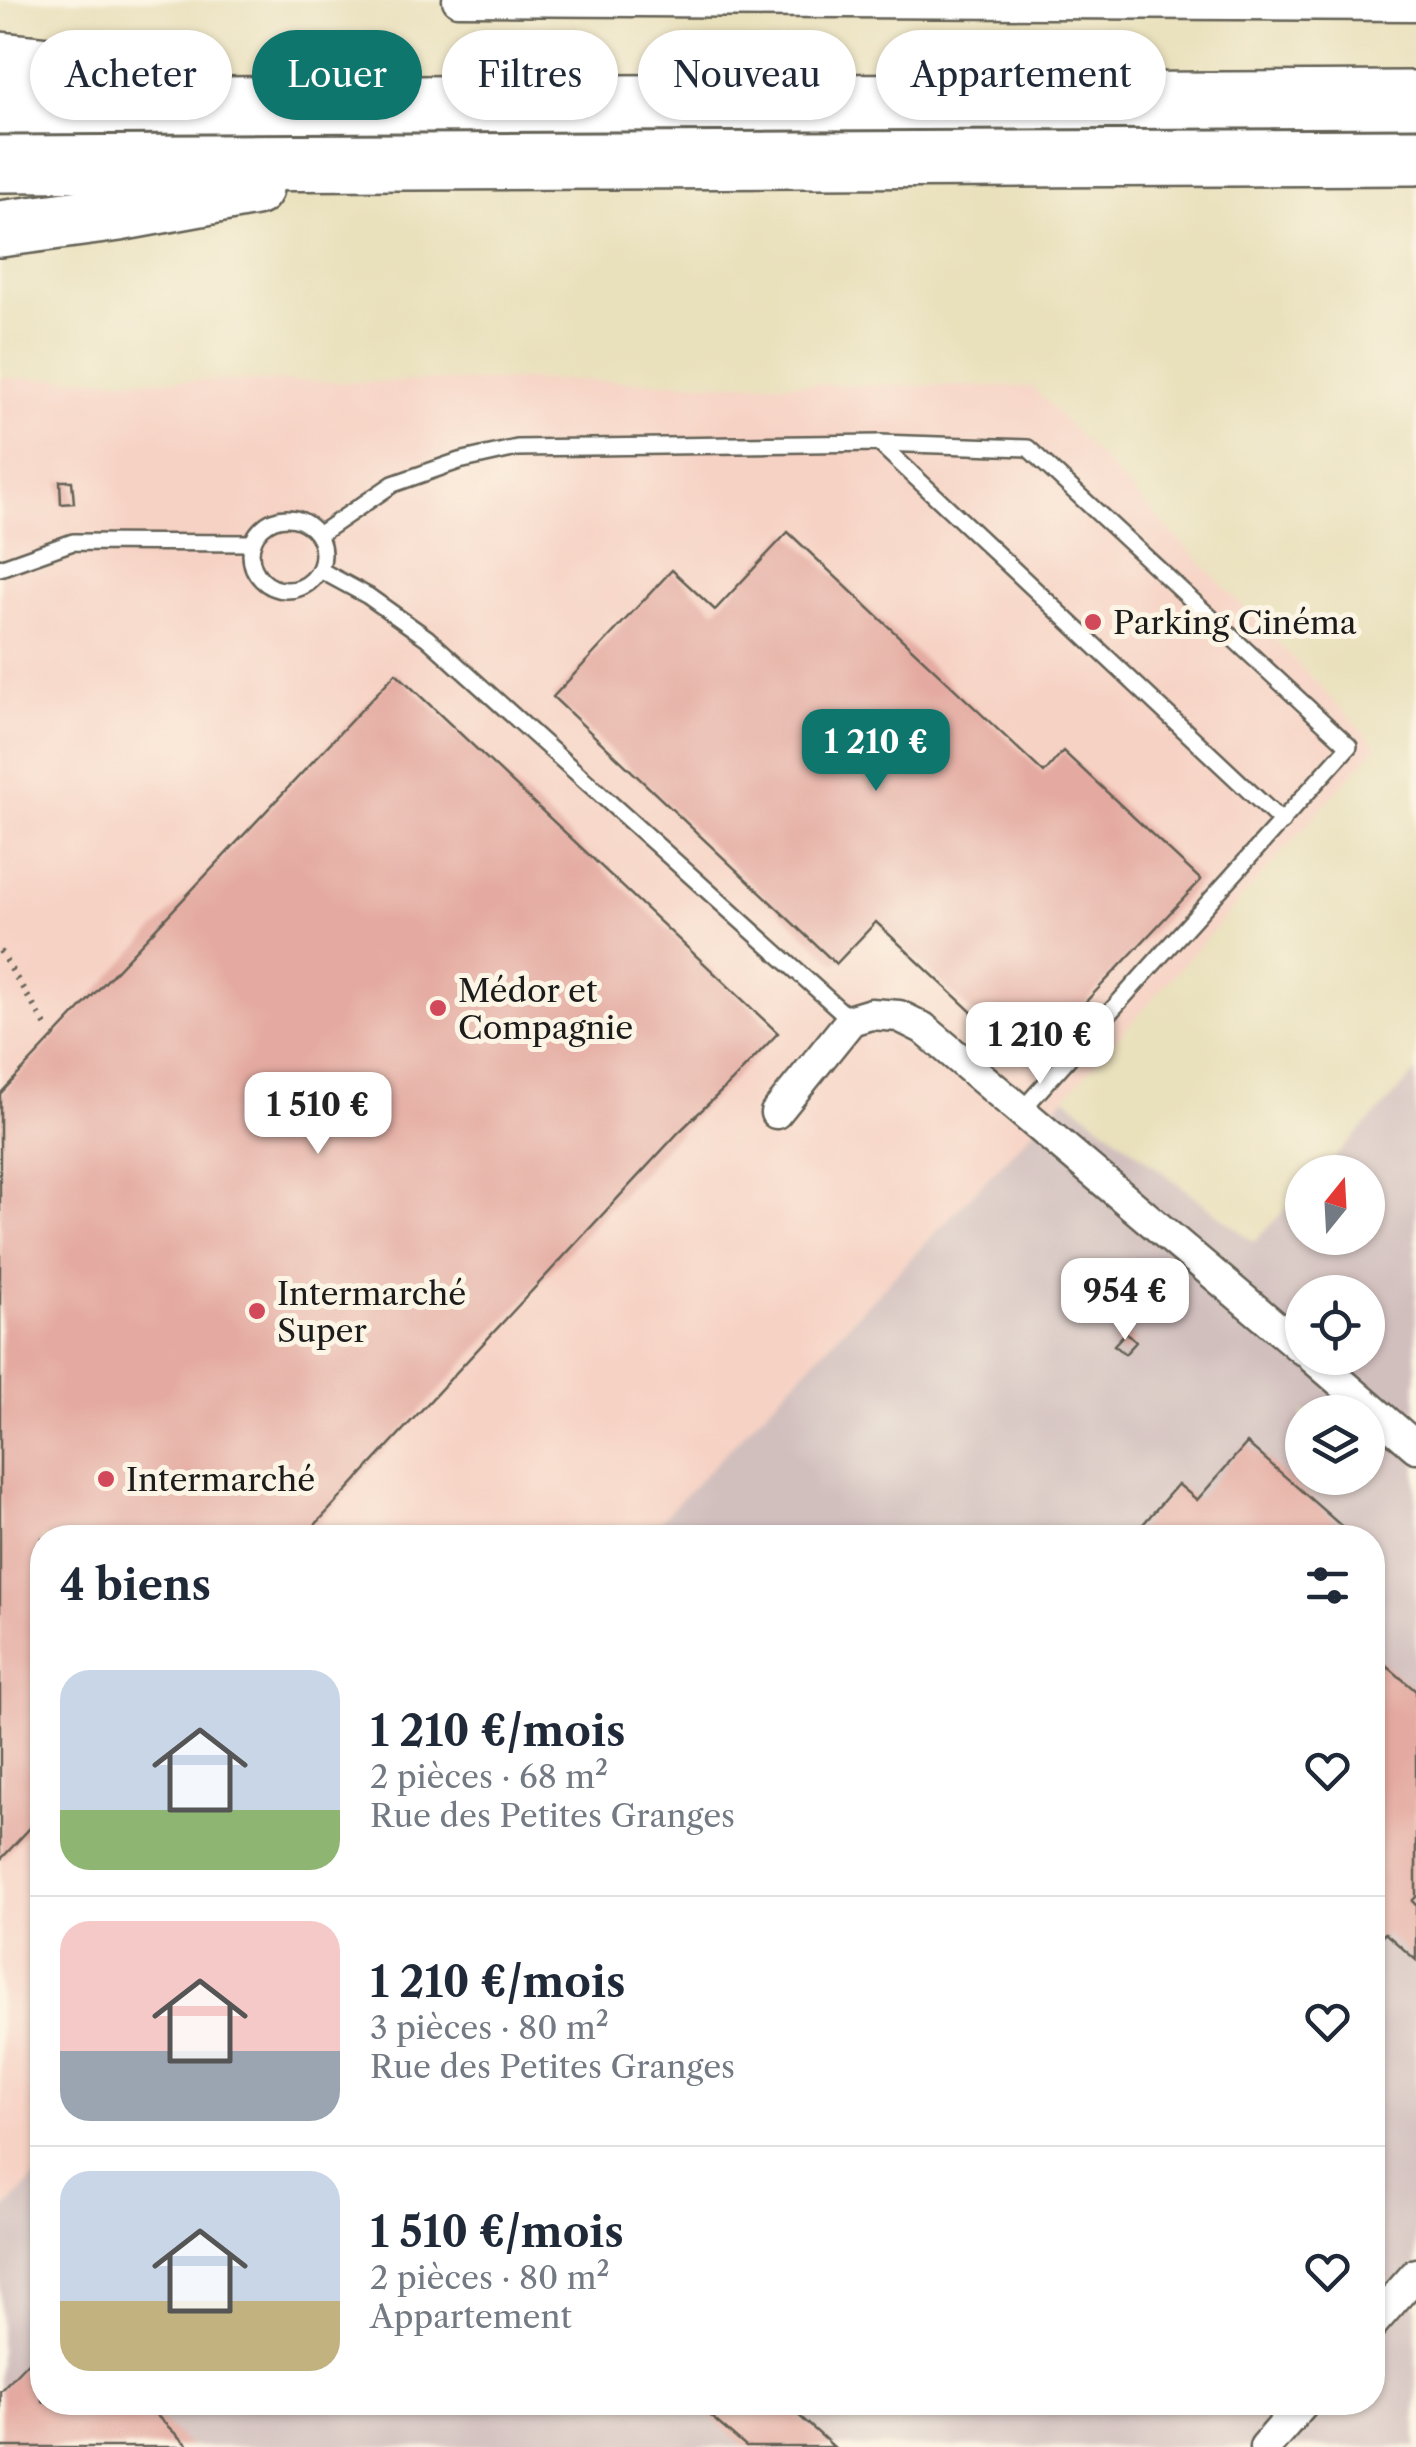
<!DOCTYPE html>
<html lang="fr">
<meta charset="utf-8">
<style>
:root{--surface:#fff;--page:#f6f6f7;--text:#1f2937;--muted:#747a83;--line:#e0e1e3;--accent:#0f766e}
body{margin:0;font-family:"Libre Caslon Text",serif;background:var(--page);color:var(--text);height:100vh;display:flex;flex-direction:column;font-size:38px;white-space:nowrap}
*{box-sizing:border-box;margin:0}
p{font-size:32px;color:var(--muted)}
.icon{flex:none;width:55px;height:55px;fill:none;stroke:currentColor;stroke-width:2;stroke-linecap:round;stroke-linejoin:round}
.map{position:relative;flex:1;overflow:hidden}
.drawer{position:absolute;left:30px;top:1525px;width:1355px;height:890px;display:flex;flex-direction:column;background:var(--surface);border-radius:40px;box-shadow:0 2px 8px #0004}
.drawer>*{flex:none}
.hud{position:absolute;left:30px;top:30px;width:1358px;height:90px;display:flex;gap:20px}
.needle{width:65px;rotate:18deg}
.controls{position:absolute;left:1285px;top:1155px;display:grid;gap:20px}
.controls a{display:grid;place-items:center;width:100px;height:100px;border-radius:50%;background:var(--surface);box-shadow:0 2px 8px #0004;font-size:50px}
.price{position:absolute;translate:-50% -85px;padding:0 22px;border-radius:20px;background:#fff;color:#222;font-size:32px;line-height:65px;filter:drop-shadow(0 2px 5px #0008)}
.price::after{content:'';position:absolute;left:50%;top:60px;width:30px;height:22px;margin-left:-15px;background:inherit;clip-path:polygon(0 0,100% 0,50% 100%)}
.price.selected{background:var(--accent);color:#fff}
ul{padding:0;list-style:none}
li{display:flex;align-items:center;gap:30px;height:250px;padding:0 30px}
li+li{border-top:2px solid var(--line)}
li span{display:grid;place-items:center;flex:none;width:280px;height:200px;border-radius:30px;color:#555}
li>.icon{margin-inline-start:auto}
span .icon{width:120px;height:120px;fill:#fffc;stroke-width:1}
li b{font-size:42px}
h2{display:flex;justify-content:space-between;align-items:center;height:120px;padding:0 30px;font-size:42px}
.tag{padding:0 35px;border-radius:45px;background:var(--surface);box-shadow:0 2px 8px #0004;font-size:35px;line-height:90px}
.tag.selected{background:var(--accent);color:#fff}
.map>svg:first-child{display:block}
.built{fill:#f6d2c4}
.industrial{fill:#d1bfbe;fill-rule:evenodd}
.building{fill:#e4aaa1}
.lines{fill:none;stroke-linecap:round;stroke-linejoin:round}
.lane-casing{stroke:#646154;stroke-width:20}
.street-casing{stroke:#646154;stroke-width:35}
.highway-casing{stroke:#646154;stroke-width:60}
.path{stroke:#646154;stroke-width:6;stroke-dasharray:2.5 8;stroke-linecap:butt}
.lane{stroke:#fff;stroke-width:15}
.street{stroke:#fff;stroke-width:30}
.highway{stroke:#fff;stroke-width:55}
.poi-dot{fill:#d1495b;stroke:#fcf5e5;stroke-width:4}
.labels{text-anchor:middle;dominant-baseline:central;stroke-width:10;stroke-linejoin:round;paint-order:stroke}
.poi-label{font-size:32px;fill:#1c1c1c;stroke:#fcf5e5;text-anchor:start}
</style>
<div class="map">
<svg width="1416" height="2447" viewBox="0 0 1416 2447">
<rect width="100%" height="100%" fill="#fcf5e5"/>
<filter id="ink" filterUnits="userSpaceOnUse"><feTurbulence type="fractalNoise" baseFrequency=".01" numOctaves="2"/><feDisplacementMap in="SourceGraphic" scale="20" xChannelSelector="R" yChannelSelector="G"/><feConvolveMatrix kernelMatrix="1 2 1 2 8 2 1 2 1" color-interpolation-filters="sRGB"/></filter>
<filter id="wash" filterUnits="userSpaceOnUse"><feTurbulence type="fractalNoise" baseFrequency=".0048" numOctaves="4" result="noise"/><feDisplacementMap in="SourceGraphic" scale="40" xChannelSelector="R" yChannelSelector="G"/><feGaussianBlur stdDeviation="2.25" result="paint"/><feColorMatrix in="noise" values="0 0 0 0 0 0 0 0 0 0 0 0 0 0 0 0 0 1.4 0 .05"/><feComposite in="paint" operator="in"/></filter>
<g filter="url(#wash)">
<rect width="100%" height="100%" fill="#e9e0bc"/>
<polygon class="built" points="0,378 367,382 529,380 1032,387 1377,746 1065,1097 645,1537 42,1538 42,2170 0,2215"/>
<path class="industrial" d="M1416,1073v1374h-1416v-232l42,-45v232h1330v-864l-727,-1 420,-440 189,145 48,-50v46h66v-66h-47zM1302,1292h66v66h-66zM1302,1412h66v66h-66z"/>
<g id="blocks">
<g class="building">
<polygon points="60,481 72,481 74,503 61,504"/>
<polygon points="788,532 1044,773 1063,751 1201,880 1027,1064 876,922 836,964 553,697 672,570 715,610"/>
<polygon points="396,673 778,1033 731,1082 679,1132 303,1538 42,1538 42,1815 0,1860 0,1094"/>
<polygon points="1126,1332 1136,1342 1125,1354 1114,1345"/>
<polygon points="1247,1443 1355,1538 1131,1538 1178,1484 1197,1500"/>
<polygon points="1372,1653 1416,1691 1416,1897 1412,1901 1416,1905 1416,1960 1385,1933 1372,1948"/>
<polygon points="42,2347 42,2402 143,2402 189,2447 0,2447 0,2391"/>
<polygon points="721,2402 784,2402 834,2447 746,2447 710,2416"/>
</g>
</g>
</g>
<g filter="url(#ink)">
<use href="#blocks" fill-opacity="0" stroke="#646154" stroke-width="2.5"/>
<g class="lines">
<g class="lane-casing">
<g id="lane">
<polyline points="879,443 1282,822"/>
<circle cx="287" cy="554" r="36"/>
<polyline points="318,535 393,484 459,461 517,448 879,443 1028,448 1349,746 1021,1111"/>
<polyline points="0,568 73,542 253,543"/>
<polyline points="320,570 368,596 427,638 851,1020"/>
</g>
</g>
<g class="street-casing">
<g id="street">
<polyline points="458,0 1416,5"/>
<polyline points="776,1113 851,1020 871,1014 899,1016 923,1028 1302,1349"/>
<polyline points="1313,1358 1416,1447"/>
<polyline points="1372,2324 1416,2274"/>
<polyline points="1265,2447 1304,2402"/>
</g>
</g>
<g class="highway-casing">
<g id="highway">
<polyline points="0,60 149,75"/>
<polyline points="0,106 1416,99"/>
<polyline points="0,164 1416,157"/>
<polyline points="0,229 119,213 255,188"/>
</g>
</g>
<polyline class="path" points="0,951 49,1031"/>
<use href="#lane" class="lane"/>
<use href="#street" class="street"/>
<use href="#highway" class="highway"/>
</g>
</g>
<g class="poi-dot">
<circle cx="1093" cy="622" r="10"/>
<circle cx="438" cy="1008" r="10"/>
<circle cx="257" cy="1311" r="10"/>
<circle cx="106" cy="1479" r="10"/>
</g>
<g class="labels">
<g class="poi-label">
<text x="1113" y="622">Parking Cinéma</text>
<text x="458" y="990">Médor et<tspan x="458" dy="37">Compagnie</tspan></text>
<text x="277" y="1293">Intermarché<tspan x="277" dy="37">Super</tspan></text>
<text x="126" y="1479">Intermarché</text>
</g>
</g>
</svg>
<div class="controls">
<a><svg class="needle" viewBox="-14 -14 28 28"><path d="M0-13l5 13h-10z" fill="#e53935"/><path d="M0 13l5-13h-10z" fill="#747a83"/></svg></a>
<a><svg class="icon" aria-label="locate" viewBox="0 0 24 24"><circle cx="12" cy="12" r="6"/><path d="M12 2v4M12 18v4M2 12h4M18 12h4"/></svg></a>
<a><svg class="icon" aria-label="layers" viewBox="0 0 24 24"><path d="M12 4l9 5-9 5-9-5zM3 14l9 5 9-5"/></svg></a>
</div>
<b class="price selected" style="left:876px;top:794px">1 210 €</b>
<b class="price" style="left:1040px;top:1087px">1 210 €</b>
<b class="price" style="left:318px;top:1157px">1 510 €</b>
<b class="price" style="left:1125px;top:1343px">954 €</b>
<div class="hud">
<a class="tag">Acheter</a>
<a class="tag selected">Louer</a>
<a class="tag">Filtres</a>
<a class="tag">Nouveau</a>
<a class="tag">Appartement</a>
</div>
<section class="drawer">
<h2>4 biens<svg class="icon" aria-label="filters" viewBox="0 0 24 24"><path d="M4 7h16M4 17h16"/><circle cx="9" cy="7" r="2"/><circle cx="15" cy="17" r="2"/></svg></h2>
<ul>
<li><span style="background:linear-gradient(#c9d6e8 70%,#8fb573 0)"><svg class="icon" aria-label="home" viewBox="0 0 24 24"><path d="M3 11l9-7 9 7M6 9v11h12V9"/></svg></span><div><b>1 210 €/mois</b><p>2 pièces · 68 m²</p><p>Rue des Petites Granges</p></div><svg class="icon" aria-label="heart" viewBox="0 0 24 24"><path d="M12 20l-8-8c-3-5 5-10 8-4 3-6 11-1 8 4z"/></svg></li>
<li><span style="background:linear-gradient(#f6c9c9 65%,#9aa5b1 0)"><svg class="icon" aria-label="home" viewBox="0 0 24 24"><path d="M3 11l9-7 9 7M6 9v11h12V9"/></svg></span><div><b>1 210 €/mois</b><p>3 pièces · 80 m²</p><p>Rue des Petites Granges</p></div><svg class="icon" aria-label="heart" viewBox="0 0 24 24"><path d="M12 20l-8-8c-3-5 5-10 8-4 3-6 11-1 8 4z"/></svg></li>
<li><span style="background:linear-gradient(#c9d6e8 65%,#c2b280 0)"><svg class="icon" aria-label="home" viewBox="0 0 24 24"><path d="M3 11l9-7 9 7M6 9v11h12V9"/></svg></span><div><b>1 510 €/mois</b><p>2 pièces · 80 m²</p><p>Appartement</p></div><svg class="icon" aria-label="heart" viewBox="0 0 24 24"><path d="M12 20l-8-8c-3-5 5-10 8-4 3-6 11-1 8 4z"/></svg></li>
</ul>
</section>
</div>
